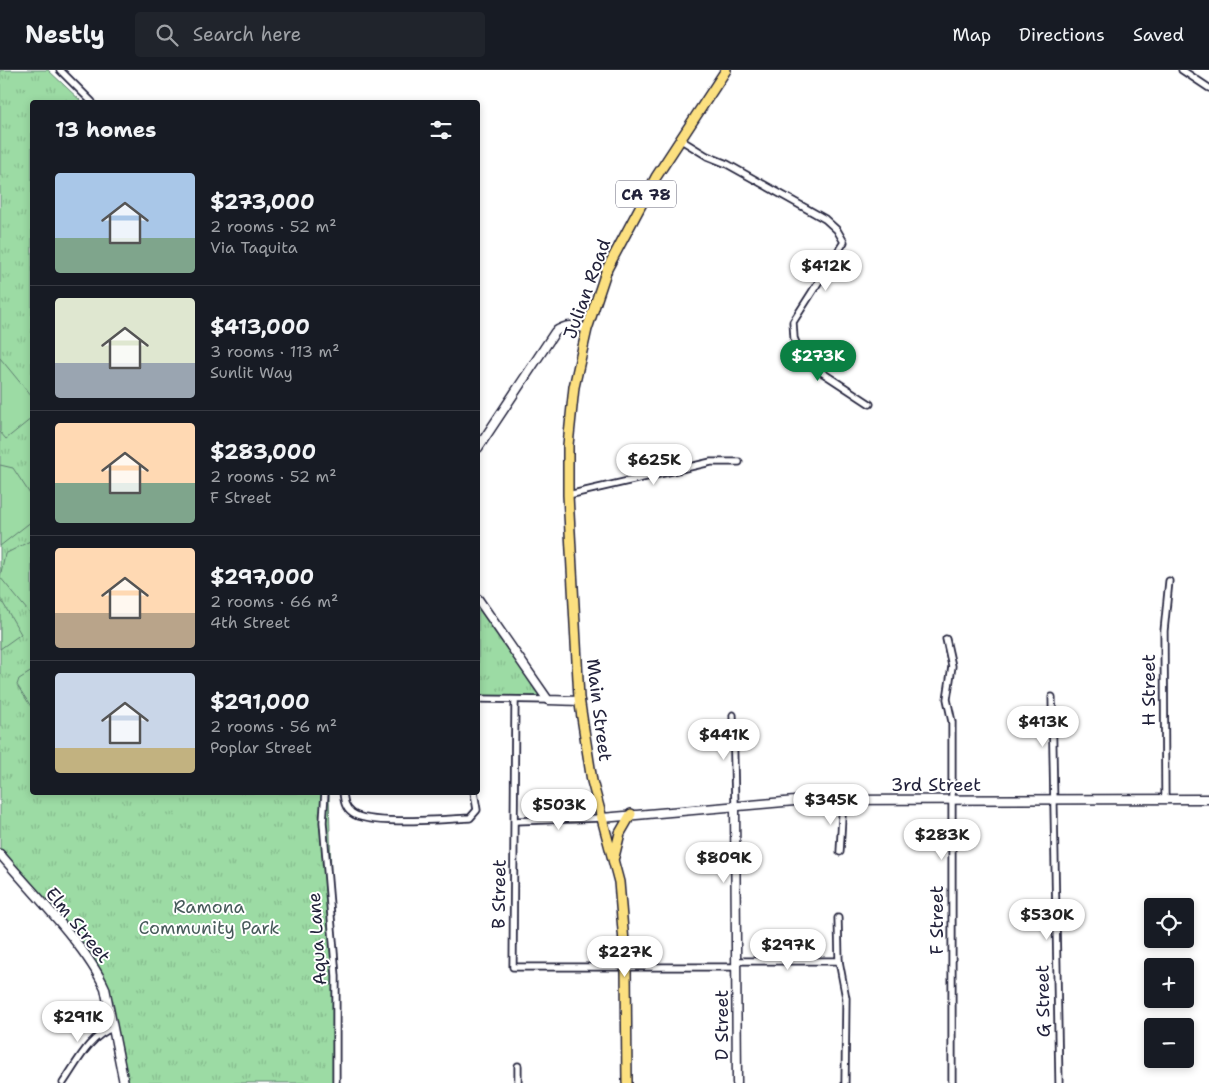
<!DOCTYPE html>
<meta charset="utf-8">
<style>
:root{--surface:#171b24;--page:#20242c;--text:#f1f3f6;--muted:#9ea1a6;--line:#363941;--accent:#0b8043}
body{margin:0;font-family:"Shantell Sans",sans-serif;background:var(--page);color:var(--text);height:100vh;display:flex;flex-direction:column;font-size:19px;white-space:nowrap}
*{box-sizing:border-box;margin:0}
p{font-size:16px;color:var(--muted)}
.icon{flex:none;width:28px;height:28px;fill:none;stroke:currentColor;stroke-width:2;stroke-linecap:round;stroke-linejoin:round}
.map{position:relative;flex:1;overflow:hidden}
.panel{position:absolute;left:30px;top:30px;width:450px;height:695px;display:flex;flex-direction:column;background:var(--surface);border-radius:5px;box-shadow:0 2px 8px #0003}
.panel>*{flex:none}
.controls{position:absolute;left:1144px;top:828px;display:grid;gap:10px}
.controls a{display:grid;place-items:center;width:50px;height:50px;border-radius:5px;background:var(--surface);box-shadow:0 2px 8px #0003;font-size:25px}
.price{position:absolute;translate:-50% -42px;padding:0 11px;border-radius:18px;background:#fff;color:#222;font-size:16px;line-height:32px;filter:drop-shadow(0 1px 2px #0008)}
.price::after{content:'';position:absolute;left:50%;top:30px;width:15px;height:11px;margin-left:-8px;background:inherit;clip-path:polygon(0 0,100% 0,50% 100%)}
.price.current{background:var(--accent);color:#fff}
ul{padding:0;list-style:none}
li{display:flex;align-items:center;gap:15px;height:125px;padding:0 25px}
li+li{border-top:1px solid var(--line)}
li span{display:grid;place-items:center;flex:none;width:140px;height:100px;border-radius:5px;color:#555}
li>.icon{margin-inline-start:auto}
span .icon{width:60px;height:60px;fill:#fffc;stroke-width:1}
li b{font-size:21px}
h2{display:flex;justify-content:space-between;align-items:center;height:60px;padding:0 25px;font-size:21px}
header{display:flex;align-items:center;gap:30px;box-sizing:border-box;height:70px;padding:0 25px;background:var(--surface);border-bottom:1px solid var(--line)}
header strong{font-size:24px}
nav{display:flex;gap:28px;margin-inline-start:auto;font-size:18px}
.search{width:350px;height:45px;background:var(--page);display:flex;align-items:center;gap:12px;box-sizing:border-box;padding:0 18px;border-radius:5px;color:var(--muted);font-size:19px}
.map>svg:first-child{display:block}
.park{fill:url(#park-tufts);stroke:#5f7e70}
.pitch{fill:#9cdba4;stroke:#5f7e70}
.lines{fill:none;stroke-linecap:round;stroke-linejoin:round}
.street-casing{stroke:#22223b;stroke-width:9}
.secondary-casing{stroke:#22223b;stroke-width:11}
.primary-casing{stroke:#22223b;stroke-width:12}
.street{stroke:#fff;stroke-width:5.5}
.secondary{stroke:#fff;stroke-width:8}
.primary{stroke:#fce080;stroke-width:9}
.labels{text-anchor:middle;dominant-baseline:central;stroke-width:4;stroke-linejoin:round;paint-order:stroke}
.shield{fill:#fff;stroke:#646476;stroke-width:1}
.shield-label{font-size:16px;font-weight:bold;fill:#22223b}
.street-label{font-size:18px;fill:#22223b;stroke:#fff}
.park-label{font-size:18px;fill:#475a5a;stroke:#fff}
</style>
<header>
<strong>Nestly</strong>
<div class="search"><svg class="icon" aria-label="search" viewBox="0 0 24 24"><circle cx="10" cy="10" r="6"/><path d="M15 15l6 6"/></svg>Search here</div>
<nav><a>Map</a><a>Directions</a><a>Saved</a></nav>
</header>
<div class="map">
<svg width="1209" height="1013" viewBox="0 0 1209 1013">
<defs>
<pattern id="park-tufts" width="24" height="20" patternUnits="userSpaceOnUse" patternTransform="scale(1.25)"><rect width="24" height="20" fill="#9cdba4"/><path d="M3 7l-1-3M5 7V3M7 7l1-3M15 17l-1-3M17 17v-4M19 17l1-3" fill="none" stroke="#86bc8e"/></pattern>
</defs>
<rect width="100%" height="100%" fill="#fff"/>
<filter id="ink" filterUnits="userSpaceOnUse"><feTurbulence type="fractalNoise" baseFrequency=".02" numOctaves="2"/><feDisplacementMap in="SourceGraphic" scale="10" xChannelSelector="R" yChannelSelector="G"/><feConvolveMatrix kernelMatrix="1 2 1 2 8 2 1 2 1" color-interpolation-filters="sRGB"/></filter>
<g filter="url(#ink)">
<g class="park">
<polygon points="0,0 48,0 82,32 32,32 32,722 329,723 336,1013 125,1013 99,905 0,784"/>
<polygon points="478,528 553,630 478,627"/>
</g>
<g class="pitch">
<polygon points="0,288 32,327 32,348 6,369 0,362"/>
<polygon points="0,395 13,398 32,427 32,451 0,476"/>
<polygon points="32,470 32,546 0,507 5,484"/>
<polygon points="0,528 21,564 0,579"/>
<polygon points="32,601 32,638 17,615 19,609"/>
</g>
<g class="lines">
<g class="street-casing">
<g id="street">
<polyline points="60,0 92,32"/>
<polyline points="1182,0 1209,18"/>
<polyline points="681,70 707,86 727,94 825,149 837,160 844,172 793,252 794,268 803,290 870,334"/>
<polyline points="568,425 711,392 739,392"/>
<polyline points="946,569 952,596 947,629 952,652 952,1013"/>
<polyline points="1052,627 1059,1013"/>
<polyline points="478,629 548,630"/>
<polyline points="515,630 513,897 736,897"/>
<polyline points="733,645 735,736"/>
<polyline points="325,722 323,752 336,906 336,1013"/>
<path d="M343,722c1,9 2,16 9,21 16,13 95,6 118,5l7,-8 -3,-18"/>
<polyline points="1165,729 1164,561 1169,511"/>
<polyline points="515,751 602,748"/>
<polyline points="840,782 843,729"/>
<polyline points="838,848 839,891 846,928 845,1013"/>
<polyline points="736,891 839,891"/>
<polyline points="518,996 518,1013"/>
<path d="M63,1013c14,-20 26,-47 50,-55"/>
</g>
</g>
<g class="secondary-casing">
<g id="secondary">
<path d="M478,378l77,-116c11,-8 19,-7 32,-3"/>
<polyline points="478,529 548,630 580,631"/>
<polyline points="735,736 737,1013"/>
<polyline points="602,748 806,730 1209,729"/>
<path d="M0,784c32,38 85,90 105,134l19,95"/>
</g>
</g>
<g class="primary-casing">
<g id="primary">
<polyline points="614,787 620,763 631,744"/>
<polyline points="627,1013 626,897 619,812 592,711 579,628 568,425 568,375 574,317 587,259 607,199 656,107 726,0"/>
</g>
</g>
<use href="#street" class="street"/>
<use href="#secondary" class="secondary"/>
<use href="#primary" class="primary"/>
</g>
</g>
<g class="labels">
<rect class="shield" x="616" y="110.5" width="60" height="27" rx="4"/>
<g class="shield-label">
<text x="646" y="124">CA 78</text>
</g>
<g class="street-label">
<text transform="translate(587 219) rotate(-70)">Julian Road</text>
<text transform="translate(1149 620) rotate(-90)">H Street</text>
<text transform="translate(599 640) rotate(83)">Main Street</text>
<text x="936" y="715">3rd Street</text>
<text transform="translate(499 824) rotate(-89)">B Street</text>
<text transform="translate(937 850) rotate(-90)">F Street</text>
<text transform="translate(78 855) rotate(51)">Elm Street</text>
<text transform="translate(317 869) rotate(-94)">Aqua Lane</text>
<text transform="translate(1043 931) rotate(-91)">G Street</text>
<text transform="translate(722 955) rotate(-90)">D Street</text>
</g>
<g class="park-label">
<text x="209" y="837">Ramona<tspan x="209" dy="21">Community Park</tspan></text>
</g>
</g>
</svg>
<div class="controls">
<a><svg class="icon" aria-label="locate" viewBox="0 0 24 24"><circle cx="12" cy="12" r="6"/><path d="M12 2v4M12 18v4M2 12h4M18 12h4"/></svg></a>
<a>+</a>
<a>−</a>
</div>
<b class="price" style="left:826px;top:222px">$412K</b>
<b class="price current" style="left:818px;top:312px">$273K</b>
<b class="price" style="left:654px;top:416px">$625K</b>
<b class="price" style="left:1043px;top:678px">$413K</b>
<b class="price" style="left:724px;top:691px">$441K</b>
<b class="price" style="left:831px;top:756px">$345K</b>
<b class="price" style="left:559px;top:761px">$503K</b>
<b class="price" style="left:942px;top:791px">$283K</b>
<b class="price" style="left:724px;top:814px">$809K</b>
<b class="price" style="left:1047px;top:871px">$530K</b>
<b class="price" style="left:788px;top:901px">$297K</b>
<b class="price" style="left:625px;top:908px">$227K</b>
<b class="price" style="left:78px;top:973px">$291K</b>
<section class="panel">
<h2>13 homes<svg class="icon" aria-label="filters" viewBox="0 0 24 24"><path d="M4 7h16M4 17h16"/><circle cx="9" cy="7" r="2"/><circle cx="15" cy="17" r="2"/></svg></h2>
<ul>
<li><span style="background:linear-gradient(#a9c7e8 65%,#7fa58c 0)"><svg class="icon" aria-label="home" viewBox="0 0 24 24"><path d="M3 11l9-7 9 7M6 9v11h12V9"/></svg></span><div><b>$273,000</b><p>2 rooms · 52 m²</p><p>Via Taquita</p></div></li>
<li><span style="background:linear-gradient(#dfe7d0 65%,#9aa5b1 0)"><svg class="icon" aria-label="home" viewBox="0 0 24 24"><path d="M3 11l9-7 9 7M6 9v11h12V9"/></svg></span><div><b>$413,000</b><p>3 rooms · 113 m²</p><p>Sunlit Way</p></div></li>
<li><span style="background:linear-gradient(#ffd9b3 60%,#7fa58c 0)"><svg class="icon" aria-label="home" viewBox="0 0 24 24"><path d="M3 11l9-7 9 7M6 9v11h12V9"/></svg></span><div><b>$283,000</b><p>2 rooms · 52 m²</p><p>F Street</p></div></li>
<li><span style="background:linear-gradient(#ffd9b3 65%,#b9a48a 0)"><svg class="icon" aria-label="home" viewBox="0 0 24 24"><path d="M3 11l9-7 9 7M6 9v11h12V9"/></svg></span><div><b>$297,000</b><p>2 rooms · 66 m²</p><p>4th Street</p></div></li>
<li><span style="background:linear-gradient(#c9d6e8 75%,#c2b280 0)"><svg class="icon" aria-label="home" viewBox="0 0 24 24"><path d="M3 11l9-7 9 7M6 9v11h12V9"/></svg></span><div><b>$291,000</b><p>2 rooms · 56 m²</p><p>Poplar Street</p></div></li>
</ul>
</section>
</div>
